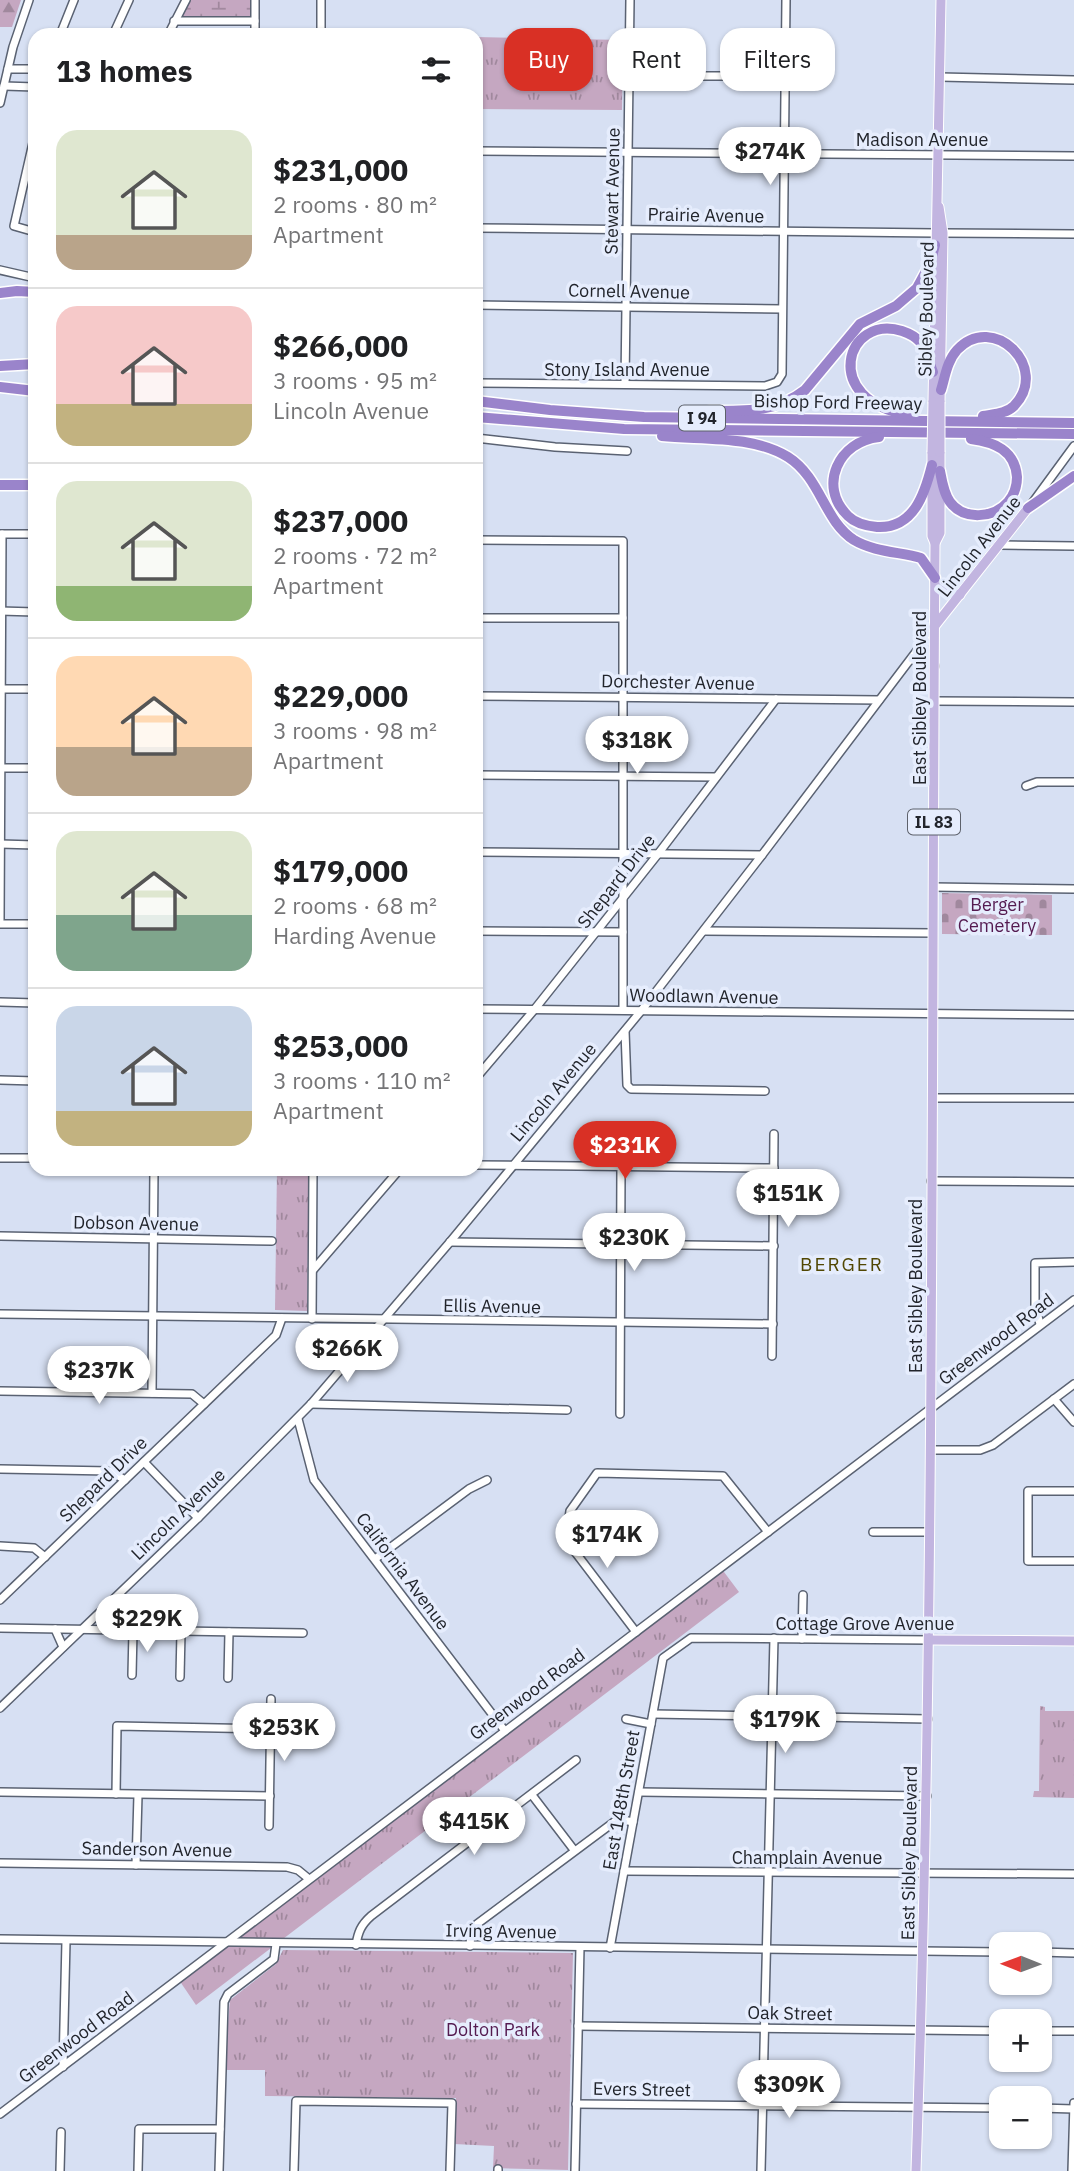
<!DOCTYPE html>
<meta charset="utf-8">
<style>
:root{--surface:#fff;--page:#f6f6f6;--text:#202124;--muted:#757577;--line:#e0e0e0;--accent:#d93025}
body{margin:0;font-family:"IBM Plex Sans",sans-serif;background:var(--page);color:var(--text);height:100vh;display:flex;flex-direction:column;font-size:26px;white-space:nowrap}
*{box-sizing:border-box;margin:0}
p{font-size:23px;color:var(--muted)}
.icon{flex:none;width:38px;height:38px;fill:none;stroke:currentColor;stroke-width:2;stroke-linecap:round;stroke-linejoin:round}
.map{position:relative;flex:1;overflow:hidden}
.panel{position:absolute;left:28px;top:28px;width:455px;height:1148px;display:flex;flex-direction:column;background:var(--surface);border-radius:21px;box-shadow:0 2px 5px #0004}
.panel>*{flex:none}
.guide{position:absolute;left:504px;top:28px;width:464px;height:63px;display:flex;gap:14px}
.needle{width:46px;rotate:271deg}
.buttons{position:absolute;left:989px;top:1932px;display:grid;gap:14px}
.buttons a{display:grid;place-items:center;width:63px;height:63px;border-radius:14px;background:var(--surface);box-shadow:0 2px 5px #0004;font-size:35px}
.price{position:absolute;translate:-50% -60px;padding:0 16px;border-radius:24px;background:#fff;color:#222;font-size:23px;line-height:46px;filter:drop-shadow(0 2px 4px #0008)}
.price::after{content:'';position:absolute;left:50%;top:42px;width:21px;height:16px;margin-left:-10px;background:inherit;clip-path:polygon(0 0,100% 0,50% 100%)}
.price.current{background:var(--accent);color:#fff}
ul{padding:0;list-style:none}
li{display:flex;align-items:center;gap:21px;height:175px;padding:0 28px}
li+li{border-top:2px solid var(--line)}
li span{display:grid;place-items:center;flex:none;width:196px;height:140px;border-radius:21px;color:#555}
li>.icon{margin-inline-start:auto}
span .icon{width:84px;height:84px;fill:#fffc;stroke-width:1}
li b{font-size:30px}
h2{display:flex;justify-content:space-between;align-items:center;height:84px;padding:0 28px;font-size:30px}
.chip{padding:0 24px;border-radius:21px;background:var(--surface);box-shadow:0 2px 5px #0004;font-size:24px;line-height:63px}
.chip.current{background:var(--accent);color:#fff}
.map>svg:first-child{display:block}
.grass{fill:url(#grass-tufts)}
.forest{fill:url(#forest-firs)}
.wetland{fill:url(#wetland-marsh)}
.cemetery{fill:url(#cemetery-stones)}
.lines{fill:none;stroke-linecap:round;stroke-linejoin:round}
.minor-casing{stroke:#5a6272;stroke-width:10}
.major-casing{stroke:#fff;stroke-width:11}
.highway-casing{stroke:#fff;stroke-width:13}
.minor{stroke:#fff;stroke-width:7}
.major{stroke:#c2b5e0;stroke-width:9}
.highway{stroke:#9a84cb;stroke-width:10}
.major-bridge-casing{stroke:#fff;stroke-width:11;stroke-linecap:butt}
.major-bridge{stroke:#c2b5e0;stroke-width:9}
.labels{text-anchor:middle;dominant-baseline:central;stroke-width:7;stroke-linejoin:round;paint-order:stroke}
.shield{fill:#e6edfd;stroke:#5d616b;stroke-width:2}
.shield-label{font-size:16px;font-weight:bold;fill:#22252c}
.street-label{font-size:18px;fill:#22252c;stroke:#e6edfd}
.park-label{font-size:18px;fill:#541a50;stroke:#e6edfd}
.neighbourhood-label{font-size:19px;letter-spacing:2px;fill:#514703;stroke:#e6edfd}
</style>
<div class="map">
<svg width="1074" height="2171" viewBox="0 0 1074 2171">
<defs>
<pattern id="grass-tufts" width="24" height="20" patternUnits="userSpaceOnUse" patternTransform="scale(1.75)"><rect width="24" height="20" fill="#c5a7c1"/><path d="M3 7l-1-3M5 7V3M7 7l1-3M15 17l-1-3M17 17v-4M19 17l1-3" fill="none" stroke="#a0889d"/></pattern>
<pattern id="forest-firs" width="22" height="20" patternUnits="userSpaceOnUse" patternTransform="scale(1.75)"><rect width="22" height="20" fill="#c5a7c1"/><path d="M5 1l3.5 6h-7zM16 11l3.5 6h-7z" fill="#a0889d"/></pattern>
<pattern id="wetland-marsh" width="20" height="14" patternUnits="userSpaceOnUse" patternTransform="scale(1.75)"><rect width="20" height="14" fill="#c5a7c1"/><path d="M1 5h8M5 5V1M11 12h8M15 12V8" fill="none" stroke="#a0889d"/></pattern>
<pattern id="cemetery-stones" width="16" height="16" patternUnits="userSpaceOnUse" patternTransform="scale(1.75)"><rect width="16" height="16" fill="#c5a7c1"/><path d="M2 7V4a2 2 0 0 1 4 0v3zM10 15v-3a2 2 0 0 1 4 0v3z" fill="#a0889d"/></pattern>
</defs>
<rect width="100%" height="100%" fill="#d7e0f3"/>
<g class="grass">
<polygon points="476,37 623,40 622,110 476,109"/>
<polygon points="277,1169 309,1170 307,1311 275,1310"/>
<polygon points="721,1568 739,1592 196,2005 179,1980"/>
<polygon points="1040,1706 1045,1707 1045,1711 1074,1711 1074,1798 1033,1797 1034,1791 1039,1791"/>
<polygon points="283,1950 573,1953 568,2170 493,2168 494,2146 454,2144 456,2098 265,2096 265,2070 224,2070 230,2000 276,1964"/>
</g>
<polygon class="forest" points="0,0 21,0 12,27 0,27"/>
<polygon class="wetland" points="190,0 252,0 252,16 247,18 183,17 182,13"/>
<polygon class="cemetery" points="942,893 1052,895 1052,935 942,934"/>
<g class="lines">
<g class="minor-casing">
<g id="minor">
<polyline points="174,21 255,21"/>
<polyline points="60,35 74,0"/>
<polyline points="113,35 129,0"/>
<polyline points="168,35 186,0"/>
<polyline points="255,35 255,0"/>
<polyline points="321,35 321,0"/>
<polyline points="8,69 35,69"/>
<polyline points="629,76 785,76"/>
<polyline points="940,77 1074,80"/>
<polyline points="4,86 35,87"/>
<polyline points="0,103 13,47 29,0"/>
<polyline points="35,134 14,226 35,232"/>
<polyline points="476,151 1074,156"/>
<polyline points="476,228 935,233"/>
<polyline points="943,233 1074,234"/>
<polyline points="0,270 35,278"/>
<polyline points="476,305 782,309"/>
<polyline points="476,383 765,386 777,382 782,374 786,0"/>
<polyline points="625,383 630,0"/>
<polyline points="476,438 555,447 627,451"/>
<polyline points="1033,502 1074,446"/>
<polyline points="1,534 35,534"/>
<polyline points="476,540 623,541 623,1010"/>
<polyline points="1000,545 1074,546"/>
<polyline points="0,611 35,612"/>
<polyline points="476,618 623,618"/>
<polyline points="912,660 921,657 935,666"/>
<polyline points="0,689 35,689"/>
<polyline points="476,696 879,700"/>
<polyline points="934,701 1074,702"/>
<polyline points="0,768 35,768"/>
<polyline points="476,775 716,777"/>
<polyline points="1026,786 1037,782 1074,782"/>
<polyline points="0,844 35,845"/>
<polyline points="476,852 762,855"/>
<polyline points="933,887 1074,889"/>
<polyline points="0,920 2,534"/>
<polyline points="0,924 35,924"/>
<polyline points="476,931 623,932"/>
<polyline points="704,931 933,933"/>
<polyline points="0,1002 35,1003"/>
<polyline points="476,1009 1074,1015"/>
<polyline points="625,1031 627,1085 631,1089 765,1091"/>
<polyline points="476,1078 534,1010 658,854 776,699"/>
<polyline points="0,1080 35,1081"/>
<polyline points="932,1098 1074,1098"/>
<polyline points="0,1158 35,1158"/>
<polyline points="476,1165 774,1168"/>
<polyline points="931,1181 1074,1182"/>
<polyline points="0,1236 272,1241"/>
<polyline points="450,1242 774,1246"/>
<polyline points="313,1270 400,1169"/>
<polyline points="0,1314 773,1324"/>
<polyline points="312,1319 313,1169"/>
<polyline points="1040,1324 1035,1305 1035,1263 1074,1262"/>
<polyline points="772,1356 774,1134"/>
<polyline points="0,1391 192,1394 204,1404"/>
<polyline points="152,1393 154,1169"/>
<polyline points="1054,1399 1074,1422"/>
<polyline points="311,1404 567,1410"/>
<polyline points="620,1414 621,1167 623,1133"/>
<polyline points="298,1419 314,1480 505,1731"/>
<polyline points="930,1450 980,1450 993,1445 1074,1384"/>
<polyline points="144,1462 198,1518"/>
<polyline points="0,1469 110,1471 125,1480"/>
<polyline points="1074,1491 1028,1491 1028,1561 1074,1561"/>
<polyline points="873,1532 930,1532"/>
<polyline points="0,1546 34,1548 45,1557"/>
<polyline points="375,1559 469,1489 487,1480"/>
<polyline points="0,1600 276,1335 282,1318"/>
<polyline points="0,1628 303,1633"/>
<polyline points="55,1629 63,1647"/>
<polyline points="636,1632 566,1540 570,1511 597,1473 723,1476 768,1532"/>
<polyline points="802,1639 803,1595"/>
<polyline points="132,1675 133,1631"/>
<polyline points="180,1677 181,1632"/>
<polyline points="228,1678 229,1632"/>
<polyline points="0,1708 198,1518 311,1404 450,1242 641,1011 762,855 934,628"/>
<polyline points="653,1714 928,1719"/>
<polyline points="626,1719 651,1724"/>
<polyline points="0,1792 270,1796"/>
<polyline points="639,1792 927,1796"/>
<polyline points="116,1794 117,1726 271,1729"/>
<polyline points="532,1795 574,1850"/>
<polyline points="269,1826 271,1699"/>
<polyline points="0,1863 287,1867 298,1870 309,1879"/>
<polyline points="136,1865 138,1795"/>
<polyline points="624,1871 1074,1874"/>
<polyline points="0,1939 1001,1952"/>
<path d="M356,1945c2,-13 5,-20 15,-29l205,-156"/>
<polyline points="470,1946 471,1932 477,1924 614,1822 623,1820 633,1822"/>
<polyline points="610,1948 663,1658 691,1638 929,1640"/>
<polyline points="1040,1952 1074,1953"/>
<polyline points="578,2026 1001,2031"/>
<polyline points="1040,2031 1074,2031"/>
<polyline points="63,2067 66,1941"/>
<polyline points="576,2104 1001,2108"/>
<polyline points="1040,2108 1074,2109"/>
<polyline points="0,2114 1074,1300"/>
<polyline points="60,2171 61,2132"/>
<polyline points="138,2171 139,2129 220,2129"/>
<polyline points="219,2171 224,2002 228,1994 274,1959 276,1944"/>
<polyline points="294,2171 296,2101 452,2103 450,2171"/>
<polyline points="498,2171 498,2169"/>
<polyline points="575,2171 580,1947"/>
<polyline points="761,2171 774,1638"/>
<polyline points="1072,2171 1074,2103"/>
</g>
</g>
<g class="major-casing">
<g id="major">
<polyline points="939,207 943,233 940,402"/>
<polyline points="933,402 941,0"/>
<polyline points="935,543 940,533 940,452"/>
<polyline points="935,582 943,591 960,595"/>
<polyline points="934,627 1028,508"/>
<polyline points="929,1640 1074,1641"/>
<path d="M916,2171c19,-542 15,-1085 19,-1628l-3,-7v-84"/>
</g>
</g>
<g class="highway-casing">
<g id="highway">
<polyline points="0,293 17,291 35,292"/>
<polyline points="0,366 35,364"/>
<polyline points="0,387 35,391"/>
<path d="M941,390c4,-13 6,-29 16,-40 36,-39 94,18 57,56 -8,8 -21,8 -31,10"/>
<polyline points="476,401 550,410 644,417 1074,423"/>
<path d="M709,411c35,0 67,2 96,-21l55,-66 36,-18 21,-18 13,-24 5,-19"/>
<path d="M909,415c-90,-14 -63,-102 -7,-84 6,2 14,6 18,11 7,8 9,21 13,30"/>
<polyline points="476,417 624,429 1074,434"/>
<path d="M662,436c40,4 90,-1 126,21 33,21 36,64 66,83 20,12 46,12 67,18l14,20"/>
<path d="M879,437c-40,4 -62,49 -31,79 7,7 19,10 29,11 37,2 48,-34 55,-62"/>
<path d="M940,471c2,11 4,23 10,31 14,19 44,16 58,0 6,-7 9,-16 9,-25 -2,-27 -23,-35 -46,-38"/>
<polyline points="0,485 35,485"/>
<polyline points="1028,508 1074,476"/>
</g>
</g>
<use href="#minor" class="minor"/>
<use href="#major" class="major"/>
<use href="#highway" class="highway"/>
<g class="major-bridge-casing">
<g id="major-bridge">
<polyline points="932,452 933,402"/>
<polyline points="940,452 940,402"/>
</g>
</g>
<use href="#major-bridge" class="major-bridge"/>
</g>
<g class="labels">
<g class="shield">
<rect x="679" y="405.5" width="46" height="25" rx="5"/>
<rect x="908" y="809.5" width="52" height="25" rx="5"/>
</g>
<g class="shield-label">
<text x="702" y="418">I 94</text>
<text x="934" y="822">IL 83</text>
</g>
<g class="street-label">
<text x="922" y="139">Madison Avenue</text>
<text transform="translate(612 191) rotate(-89)">Stewart Avenue</text>
<text transform="translate(706 215) rotate(1)">Prairie Avenue</text>
<text transform="translate(629 291) rotate(1)">Cornell Avenue</text>
<text transform="translate(926 309) rotate(-89)">Sibley Boulevard</text>
<text x="627" y="369">Stony Island Avenue</text>
<text transform="translate(838 402) rotate(1)">Bishop Ford Freeway</text>
<text transform="translate(979 546) rotate(-52)">Lincoln Avenue</text>
<text transform="translate(678 682) rotate(1)">Dorchester Avenue</text>
<text transform="translate(919 698) rotate(-90)">East Sibley Boulevard</text>
<text transform="translate(616 881) rotate(-52)">Shepard Drive</text>
<text transform="translate(704 996) rotate(1)">Woodlawn Avenue</text>
<text transform="translate(553 1092) rotate(-50)">Lincoln Avenue</text>
<text transform="translate(136 1223) rotate(1)">Dobson Avenue</text>
<text transform="translate(915 1286) rotate(-90)">East Sibley Boulevard</text>
<text transform="translate(492 1306) rotate(1)">Ellis Avenue</text>
<text transform="translate(996 1339) rotate(-37)">Greenwood Road</text>
<text transform="translate(103 1479) rotate(-44)">Shepard Drive</text>
<text transform="translate(178 1514) rotate(-44)">Lincoln Avenue</text>
<text transform="translate(403 1571) rotate(53)">California Avenue</text>
<text x="865" y="1623">Cottage Grove Avenue</text>
<text transform="translate(527 1694) rotate(-37)">Greenwood Road</text>
<text transform="translate(621 1800) rotate(-80)">East 148th Street</text>
<text transform="translate(157 1849) rotate(1)">Sanderson Avenue</text>
<text transform="translate(909 1853) rotate(-89)">East Sibley Boulevard</text>
<text x="807" y="1857">Champlain Avenue</text>
<text transform="translate(501 1931) rotate(1)">Irving Avenue</text>
<text transform="translate(790 2013) rotate(1)">Oak Street</text>
<text transform="translate(76 2037) rotate(-37)">Greenwood Road</text>
<text transform="translate(642 2089) rotate(1)">Evers Street</text>
</g>
<g class="park-label">
<text x="997" y="904">Berger<tspan x="997" dy="21">Cemetery</tspan></text>
<text x="493" y="2029">Dolton Park</text>
</g>
<g class="neighbourhood-label">
<text x="842" y="1264">BERGER</text>
</g>
</g>
</svg>
<div class="buttons">
<a><svg class="needle" viewBox="-14 -14 28 28"><path d="M0-13l5 13h-10z" fill="#e53935"/><path d="M0 13l5-13h-10z" fill="#757577"/></svg></a>
<a>+</a>
<a>−</a>
</div>
<b class="price" style="left:770px;top:187px">$274K</b>
<b class="price" style="left:637px;top:776px">$318K</b>
<b class="price current" style="left:625px;top:1181px">$231K</b>
<b class="price" style="left:788px;top:1229px">$151K</b>
<b class="price" style="left:634px;top:1273px">$230K</b>
<b class="price" style="left:347px;top:1384px">$266K</b>
<b class="price" style="left:99px;top:1406px">$237K</b>
<b class="price" style="left:607px;top:1570px">$174K</b>
<b class="price" style="left:147px;top:1654px">$229K</b>
<b class="price" style="left:785px;top:1755px">$179K</b>
<b class="price" style="left:284px;top:1763px">$253K</b>
<b class="price" style="left:474px;top:1857px">$415K</b>
<b class="price" style="left:789px;top:2120px">$309K</b>
<div class="guide">
<a class="chip current">Buy</a>
<a class="chip">Rent</a>
<a class="chip">Filters</a>
</div>
<section class="panel">
<h2>13 homes<svg class="icon" aria-label="filters" viewBox="0 0 24 24"><path d="M4 7h16M4 17h16"/><circle cx="9" cy="7" r="2"/><circle cx="15" cy="17" r="2"/></svg></h2>
<ul>
<li><span style="background:linear-gradient(#dfe7d0 75%,#b9a48a 0)"><svg class="icon" aria-label="home" viewBox="0 0 24 24"><path d="M3 11l9-7 9 7M6 9v11h12V9"/></svg></span><div><b>$231,000</b><p>2 rooms · 80 m²</p><p>Apartment</p></div></li>
<li><span style="background:linear-gradient(#f6c9c9 70%,#c2b280 0)"><svg class="icon" aria-label="home" viewBox="0 0 24 24"><path d="M3 11l9-7 9 7M6 9v11h12V9"/></svg></span><div><b>$266,000</b><p>3 rooms · 95 m²</p><p>Lincoln Avenue</p></div></li>
<li><span style="background:linear-gradient(#dfe7d0 75%,#8fb573 0)"><svg class="icon" aria-label="home" viewBox="0 0 24 24"><path d="M3 11l9-7 9 7M6 9v11h12V9"/></svg></span><div><b>$237,000</b><p>2 rooms · 72 m²</p><p>Apartment</p></div></li>
<li><span style="background:linear-gradient(#ffd9b3 65%,#b9a48a 0)"><svg class="icon" aria-label="home" viewBox="0 0 24 24"><path d="M3 11l9-7 9 7M6 9v11h12V9"/></svg></span><div><b>$229,000</b><p>3 rooms · 98 m²</p><p>Apartment</p></div></li>
<li><span style="background:linear-gradient(#dfe7d0 60%,#7fa58c 0)"><svg class="icon" aria-label="home" viewBox="0 0 24 24"><path d="M3 11l9-7 9 7M6 9v11h12V9"/></svg></span><div><b>$179,000</b><p>2 rooms · 68 m²</p><p>Harding Avenue</p></div></li>
<li><span style="background:linear-gradient(#c9d6e8 75%,#c2b280 0)"><svg class="icon" aria-label="home" viewBox="0 0 24 24"><path d="M3 11l9-7 9 7M6 9v11h12V9"/></svg></span><div><b>$253,000</b><p>3 rooms · 110 m²</p><p>Apartment</p></div></li>
</ul>
</section>
</div>
